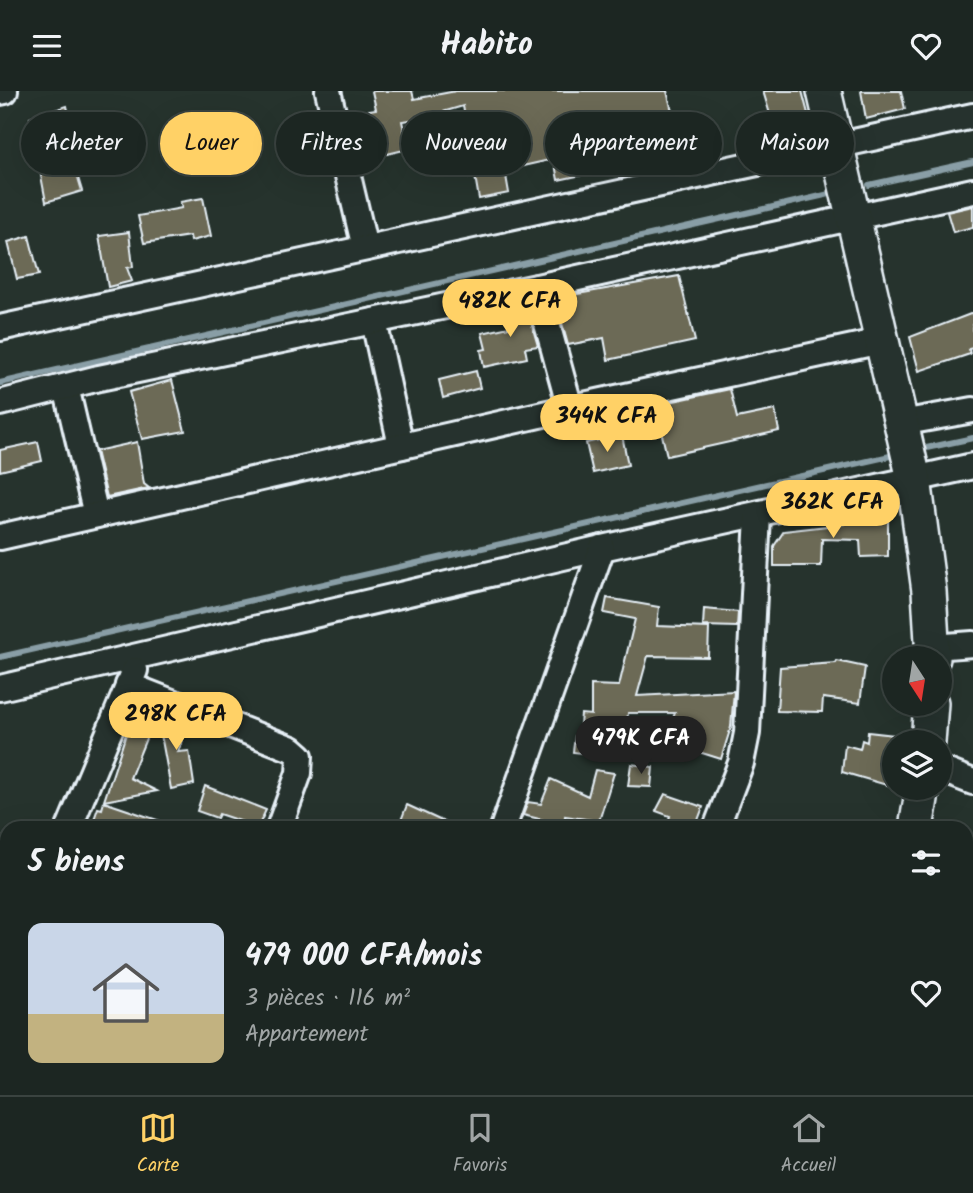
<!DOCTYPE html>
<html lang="fr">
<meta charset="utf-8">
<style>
:root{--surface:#1c2622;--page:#29322f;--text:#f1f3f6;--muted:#a0a5a5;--line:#3a4340;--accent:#ffd166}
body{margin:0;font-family:Kalam,sans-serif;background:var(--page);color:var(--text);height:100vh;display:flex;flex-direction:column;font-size:26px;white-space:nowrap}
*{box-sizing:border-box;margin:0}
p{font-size:23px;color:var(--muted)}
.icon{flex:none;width:38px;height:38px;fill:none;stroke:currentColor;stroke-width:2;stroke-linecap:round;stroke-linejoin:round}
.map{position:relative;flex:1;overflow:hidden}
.sheet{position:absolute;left:0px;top:730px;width:973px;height:275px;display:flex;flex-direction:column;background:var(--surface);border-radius:21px 21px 0 0;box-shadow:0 7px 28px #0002,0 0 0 2px var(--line)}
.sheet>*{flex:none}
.banner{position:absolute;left:21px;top:21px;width:931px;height:63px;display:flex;gap:14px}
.needle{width:46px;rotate:168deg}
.buttons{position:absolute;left:882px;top:555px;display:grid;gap:14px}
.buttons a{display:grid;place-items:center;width:70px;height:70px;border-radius:50%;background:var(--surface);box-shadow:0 7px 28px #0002,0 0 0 2px var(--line);font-size:35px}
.price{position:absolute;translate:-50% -60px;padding:0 16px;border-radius:24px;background:var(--accent);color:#111;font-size:23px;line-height:46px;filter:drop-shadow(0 2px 4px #0008)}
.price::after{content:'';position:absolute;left:50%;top:42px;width:21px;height:16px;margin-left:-10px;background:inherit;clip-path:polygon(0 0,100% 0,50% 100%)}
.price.current{background:#222;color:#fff}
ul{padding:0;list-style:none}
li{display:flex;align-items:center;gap:21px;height:175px;padding:0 28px}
li span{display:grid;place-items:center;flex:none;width:196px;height:140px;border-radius:14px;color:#555}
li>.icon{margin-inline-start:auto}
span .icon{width:84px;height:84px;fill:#fffc;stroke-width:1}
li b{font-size:30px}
h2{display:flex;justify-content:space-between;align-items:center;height:84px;padding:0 28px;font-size:30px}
.chip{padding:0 24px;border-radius:32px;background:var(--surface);box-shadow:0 7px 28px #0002,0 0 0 2px var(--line);font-size:24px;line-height:63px}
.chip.current{background:var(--accent);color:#111}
header{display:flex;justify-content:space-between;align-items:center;height:91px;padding:0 28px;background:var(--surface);font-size:32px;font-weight:800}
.tab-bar{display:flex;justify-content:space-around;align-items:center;height:98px;border-top:2px solid var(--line);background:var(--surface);font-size:19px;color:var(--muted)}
.tab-bar a{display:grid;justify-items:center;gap:4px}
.tab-bar .current{color:var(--accent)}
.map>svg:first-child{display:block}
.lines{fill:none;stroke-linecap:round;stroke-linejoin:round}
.stream{stroke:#899ea6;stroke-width:6}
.building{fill:#6c6a56;stroke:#e8f1f8;stroke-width:2}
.street-casing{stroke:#e8f1f8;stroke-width:30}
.secondary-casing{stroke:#e8f1f8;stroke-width:38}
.street{stroke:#26332d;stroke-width:24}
.secondary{stroke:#26332d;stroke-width:33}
</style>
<header><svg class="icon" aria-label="menu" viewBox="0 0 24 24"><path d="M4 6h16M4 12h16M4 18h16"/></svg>Habito<svg class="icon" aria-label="heart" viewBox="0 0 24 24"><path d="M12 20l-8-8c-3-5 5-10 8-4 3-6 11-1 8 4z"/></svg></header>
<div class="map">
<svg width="973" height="1004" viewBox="0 0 973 1004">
<rect width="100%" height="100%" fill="#26332d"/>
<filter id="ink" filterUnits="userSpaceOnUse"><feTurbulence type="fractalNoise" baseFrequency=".0143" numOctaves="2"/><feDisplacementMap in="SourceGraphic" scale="14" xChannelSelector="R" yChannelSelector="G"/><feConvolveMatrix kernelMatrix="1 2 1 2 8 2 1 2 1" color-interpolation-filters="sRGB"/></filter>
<g filter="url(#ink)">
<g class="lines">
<g class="stream">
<polyline points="869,94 973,71"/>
<polyline points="0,292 834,102"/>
<polyline points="917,359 973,347"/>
<polyline points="0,566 899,363"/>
</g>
</g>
<g class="building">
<polygon points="372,0 412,0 414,8 456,0 667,0 679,49 655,55 658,65 638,69 639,73 602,84 601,80 558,89 554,68 505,79 509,102 479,108 475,85 469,87 465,63 472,61 463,15 419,28 402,30 408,58 383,64 378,37 373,38 369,19 376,18"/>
<polygon points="763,0 802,0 811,34 776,43"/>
<polygon points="861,0 901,0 905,18 866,28"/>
<polygon points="67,15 72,38 64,40 82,100 46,111 30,27"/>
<polygon points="203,107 211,145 191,150 190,145 144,152 138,125 182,117 180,111"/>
<polygon points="973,115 973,136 953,141 947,121"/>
<polygon points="129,141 133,176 127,177 132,190 108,196 99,145"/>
<polygon points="29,145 39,184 17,188 8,151"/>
<polygon points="679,185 695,250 608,269 604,247 568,254 555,207"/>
<polygon points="526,214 538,255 525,257 527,267 484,276 481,259 486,258 482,242 509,236 507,217"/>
<polygon points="973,222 973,257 969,258 970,263 919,280 910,246"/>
<polygon points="476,280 480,297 443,307 439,289"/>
<polygon points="172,289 185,340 142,348 129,301"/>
<polygon points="730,298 737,327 775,319 779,340 667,365 655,314"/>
<polygon points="622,344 628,374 593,382 586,352"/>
<polygon points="38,351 42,370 0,380 0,359"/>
<polygon points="137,351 144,393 149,397 107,406 96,360"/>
<polygon points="874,420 888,430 888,465 861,466 860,449 822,448 821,475 774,475 774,455 784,440 844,433 844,425"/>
<polygon points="607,507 659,516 657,535 709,537 708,566 648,565 637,605 734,600 731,636 721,668 664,650 675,622 628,622 625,650 601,646 598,664 573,661 575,645 579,645 581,623 591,624 591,594 619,595 635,528 604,522"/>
<polygon points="704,518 738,521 737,536 703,535"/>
<polygon points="837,570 865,576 860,612 823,607 822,621 777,620 780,576 836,572"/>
<polygon points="160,623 188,633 178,661 189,660 194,693 171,698 158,627"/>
<polygon points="127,640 147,645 130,687 157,700 104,710"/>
<polygon points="868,641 894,644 890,695 842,681 845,654 860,658 862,649 867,651"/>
<polygon points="631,673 653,676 651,696 628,695"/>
<polygon points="595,679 614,682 599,730 565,725 564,734 523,724 528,711 541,713 551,688 588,705"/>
<polygon points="205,695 266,719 258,736 219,723 217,727 197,720"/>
<polygon points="665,703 703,716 695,737 666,737 670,725 656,720"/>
<polygon points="104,711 172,734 172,737 91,737 98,717 102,718"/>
<polygon points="407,714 457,737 398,737"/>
</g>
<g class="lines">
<g class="street-casing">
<g id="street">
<polyline points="328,0 365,157"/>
<polyline points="0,1 5,0"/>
<polyline points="537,196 570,317"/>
<polyline points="374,230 401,355"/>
<polyline points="0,237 973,25"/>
<polyline points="66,296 96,424"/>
<polyline points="0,312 99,287 537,196 973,100"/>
<polyline points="901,332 973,319"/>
<polyline points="0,446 570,317 881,250"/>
<polyline points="933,556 973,553"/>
<polyline points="128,594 292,658 300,665 299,682 279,737"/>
<polyline points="0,597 602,457 973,375"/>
<polyline points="940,678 973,691"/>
<polyline points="69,737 135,579"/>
<polyline points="503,737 602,457"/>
<polyline points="716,737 741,672 747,642 758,424"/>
<polyline points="0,760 7,761"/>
<polyline points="966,899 973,902"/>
<polyline points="0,918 7,900"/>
<polyline points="0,967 7,969"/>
<polyline points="77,998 93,1004"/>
<polyline points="653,998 667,1004"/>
<polyline points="181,1004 183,998"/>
<polyline points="400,1004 403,998"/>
<polyline points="617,1004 619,998"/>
</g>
</g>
<g class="secondary-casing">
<g id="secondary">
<polyline points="824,0 914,388 929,500 933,567"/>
<polyline points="928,651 931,612"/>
<polyline points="916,737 923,696"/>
<polyline points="838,1004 840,998"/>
</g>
</g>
<use href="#street" class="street"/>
<use href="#secondary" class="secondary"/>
</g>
</g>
</svg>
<div class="buttons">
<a><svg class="needle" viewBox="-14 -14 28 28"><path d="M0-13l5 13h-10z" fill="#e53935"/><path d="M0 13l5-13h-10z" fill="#a0a5a5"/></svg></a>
<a><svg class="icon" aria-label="layers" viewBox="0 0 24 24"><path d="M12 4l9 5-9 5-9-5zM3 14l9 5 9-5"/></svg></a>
</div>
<b class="price" style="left:510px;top:248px">482K CFA</b>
<b class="price" style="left:607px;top:363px">344K CFA</b>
<b class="price" style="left:833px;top:449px">362K CFA</b>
<b class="price" style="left:176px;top:661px">298K CFA</b>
<b class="price current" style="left:641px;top:685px">479K CFA</b>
<div class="banner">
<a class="chip">Acheter</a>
<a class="chip current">Louer</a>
<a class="chip">Filtres</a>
<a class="chip">Nouveau</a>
<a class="chip">Appartement</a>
<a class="chip">Maison</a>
</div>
<section class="sheet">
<h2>5 biens<svg class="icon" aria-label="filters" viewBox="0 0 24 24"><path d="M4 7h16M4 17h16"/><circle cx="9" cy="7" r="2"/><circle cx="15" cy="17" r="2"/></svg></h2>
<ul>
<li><span style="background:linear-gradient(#c9d6e8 65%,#c2b280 0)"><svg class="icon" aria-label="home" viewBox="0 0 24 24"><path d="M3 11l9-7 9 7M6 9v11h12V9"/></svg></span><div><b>479 000 CFA/mois</b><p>3 pièces · 116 m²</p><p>Appartement</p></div><svg class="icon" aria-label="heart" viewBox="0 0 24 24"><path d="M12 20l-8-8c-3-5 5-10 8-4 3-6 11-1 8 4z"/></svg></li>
</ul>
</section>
</div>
<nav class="tab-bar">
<a class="current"><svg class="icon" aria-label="map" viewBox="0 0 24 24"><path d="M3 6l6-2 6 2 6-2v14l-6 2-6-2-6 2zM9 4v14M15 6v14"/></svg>Carte</a>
<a><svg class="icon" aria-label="saved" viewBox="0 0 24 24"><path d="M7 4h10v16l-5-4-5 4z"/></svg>Favoris</a>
<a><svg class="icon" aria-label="home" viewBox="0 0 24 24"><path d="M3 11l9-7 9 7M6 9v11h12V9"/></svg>Accueil</a>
</nav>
